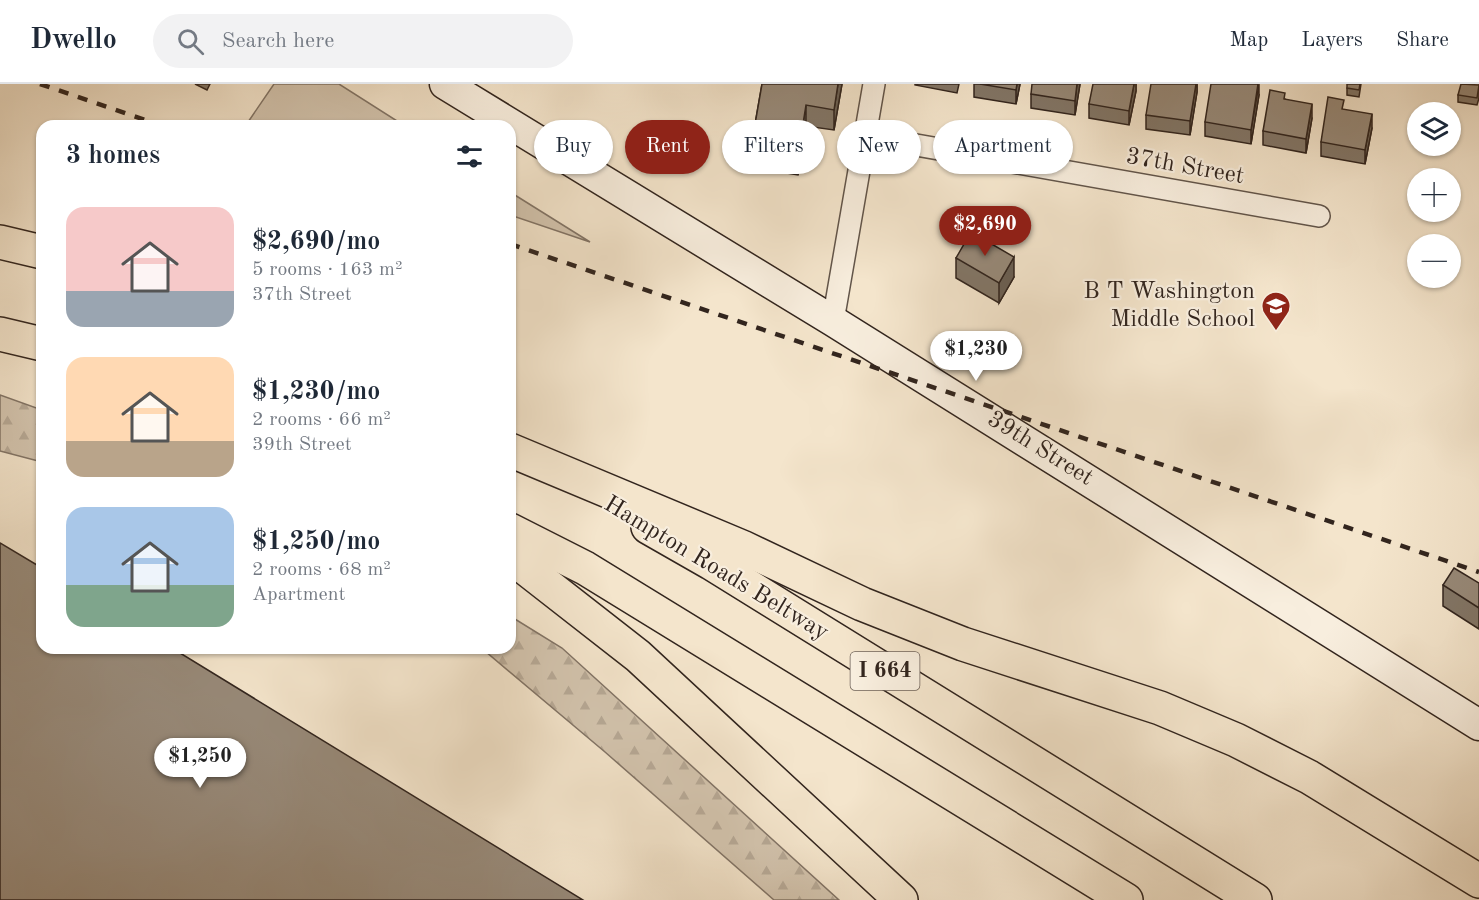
<!DOCTYPE html>
<meta charset="utf-8">
<style>
:root{--surface:#fff;--page:#f2f2f3;--text:#1f2937;--muted:#747a83;--line:#e0e1e3;--accent:#8f2418}
body{margin:0;font-family:"Old Standard TT",serif;background:var(--page);color:var(--text);height:100vh;display:flex;flex-direction:column;font-size:22px;white-space:nowrap}
*{box-sizing:border-box;margin:0}
p{font-size:20px;color:var(--muted)}
.icon{flex:none;width:33px;height:33px;fill:none;stroke:currentColor;stroke-width:2;stroke-linecap:round;stroke-linejoin:round}
.map{position:relative;flex:1;overflow:hidden}
.sheet{position:absolute;left:36px;top:36px;width:480px;height:534px;display:flex;flex-direction:column;background:var(--surface);border-radius:18px;box-shadow:0 2px 4px #0004}
.sheet>*{flex:none}
.guide{position:absolute;left:534px;top:36px;width:570px;height:54px;display:flex;gap:12px}
.tools{position:absolute;left:1407px;top:18px;display:grid;gap:12px}
.tools a{display:grid;place-items:center;width:54px;height:54px;border-radius:50%;background:var(--surface);box-shadow:0 2px 4px #0004;font-size:30px}
.price{position:absolute;translate:-50% -51px;padding:0 14px;border-radius:21px;background:#fff;color:#222;font-size:20px;line-height:39px;filter:drop-shadow(0 2px 3px #0008)}
.price::after{content:'';position:absolute;left:50%;top:36px;width:18px;height:14px;margin-left:-9px;background:inherit;clip-path:polygon(0 0,100% 0,50% 100%)}
.price.current{background:var(--accent);color:#fff}
ul{padding:0;list-style:none}
li{display:flex;align-items:center;gap:18px;height:150px;padding:0 30px}
li span{display:grid;place-items:center;flex:none;width:168px;height:120px;border-radius:18px;color:#555}
li>.icon{margin-inline-start:auto}
span .icon{width:72px;height:72px;fill:#fffc;stroke-width:1}
li b{font-size:26px}
h2{display:flex;justify-content:space-between;align-items:center;height:72px;padding:0 30px;font-size:26px}
.chip{padding:0 21px;border-radius:27px;background:var(--surface);box-shadow:0 2px 4px #0004;font-size:21px;line-height:54px}
.chip.current{background:var(--accent);color:#fff}
header{display:flex;align-items:center;gap:36px;box-sizing:border-box;height:84px;padding:0 30px;background:var(--surface);border-bottom:2px solid var(--line)}
header strong{font-size:28px}
nav{display:flex;gap:33px;margin-inline-start:auto;font-size:21px}
.search{width:420px;height:54px;background:var(--page);display:flex;align-items:center;gap:15px;box-sizing:border-box;padding:0 21px;border-radius:33px;color:var(--muted);font-size:22px}
.map>svg:first-child{display:block}
.forest{fill:url(#forest-firs);stroke:#827466;stroke-width:1.5}
.park{fill:#d3c4ae;stroke:#827466;stroke-width:1.5}
.lines{fill:none;stroke-linecap:round;stroke-linejoin:round}
.street-casing{stroke:#62554a;stroke-width:24}
.secondary-casing{stroke:#32251e;stroke-width:33}
.highway-casing{stroke:#32251e;stroke-width:36}
.street{stroke:#f8eede;stroke-width:21}
.secondary{stroke:#f8eede;stroke-width:30}
.highway{stroke:#f4e5cc;stroke-width:33}
.rail{stroke:#32251e;stroke-width:4.5;stroke-dasharray:10 10;stroke-linecap:butt}
.wall{fill:#827667;stroke:#32251e;stroke-width:1.5}
.shaded-wall{fill:#6a6054;stroke:#32251e;stroke-width:1.5}
.building{fill:#978978;stroke:#32251e;stroke-width:1.5}
.labels{text-anchor:middle;dominant-baseline:central;stroke-width:4.5;stroke-linejoin:round;paint-order:stroke}
.shield{fill:#f8eede;stroke:#6d6158;stroke-width:1.5}
.shield-label{font-size:22px;font-weight:bold;fill:#32251e}
.street-label{font-size:24px;fill:#32251e;stroke:#f8eede}
.poi-label{font-size:24px;fill:#32251e;stroke:#f8eede;text-anchor:end}
</style>
<header>
<strong>Dwello</strong>
<div class="search"><svg class="icon" aria-label="search" viewBox="0 0 24 24"><circle cx="10" cy="10" r="6"/><path d="M15 15l6 6"/></svg>Search here</div>
<nav><a>Map</a><a>Layers</a><a>Share</a></nav>
</header>
<div class="map">
<svg width="1479" height="816" viewBox="0 0 1479 816">
<defs>
<pattern id="forest-firs" width="22" height="20" patternUnits="userSpaceOnUse" patternTransform="scale(1.5)"><rect width="22" height="20" fill="#d3c4ae"/><path d="M5 1l3.5 6h-7zM16 11l3.5 6h-7z" fill="#b6a895"/></pattern>
</defs>
<rect width="100%" height="100%" fill="#f4e5cc"/>
<filter id="stains"><feTurbulence type="fractalNoise" baseFrequency=".00333" numOctaves="4"/><feColorMatrix values="0 0 0 0 .2 0 0 0 0 .09 0 0 0 0 .02 0 0 0 .5 -.17"/></filter>
<radialGradient id="worn" r=".72"><stop offset=".6" stop-color="#630" stop-opacity="0"/><stop offset="1" stop-color="#630" stop-opacity=".3"/></radialGradient>
<g class="forest">
<polygon points="0,311 42,326 42,378 0,367"/>
<polygon points="510,532 562,564 839,816 774,816 605,668 486,568 476,564 510,564"/>
</g>
<g class="park">
<polygon points="274,0 339,0 405,42 246,41"/>
<polygon points="510,108 590,158 510,131"/>
</g>
<g class="lines">
<g class="street-casing">
<g id="street">
<polyline points="865,52 1319,132"/>
<polyline points="833,237 874,0"/>
</g>
</g>
<g class="secondary-casing">
<polyline id="secondary" points="445,0 833,237 1479,641"/>
</g>
<g class="highway-casing">
<g id="highway">
<polyline points="0,158 42,168"/>
<polyline points="0,250 42,260"/>
<polyline points="510,366 742,463 862,520 963,560 1160,624 1236,656 1309,693 1479,797"/>
<polyline points="648,443 711,479 1255,816"/>
<polyline points="510,446 585,484 1126,816"/>
<polyline points="510,472 638,572 901,816"/>
</g>
</g>
<use href="#street" class="street"/>
<use href="#secondary" class="secondary"/>
<use href="#highway" class="highway"/>
<g class="rail">
<polyline points="40,0 163,42"/>
<polyline points="510,160 1479,488"/>
</g>
</g>
<g class="wall">
<polygon points="195,0 210,0 207,6"/>
<polygon points="762,0 842,0 834,46 806,42 798,91 751,83 751,63"/>
<polygon points="915,0 959,0 957,9 915,1"/>
<polygon points="974,0 1020,0 1016,20 974,13"/>
<polygon points="1080,0 1075,31 1031,24 1031,10"/>
<polygon points="1136,0 1136,7 1129,41 1089,34 1089,20"/>
<polygon points="1197,0 1197,8 1190,51 1146,45 1146,31"/>
<polygon points="1361,0 1359,13 1347,11 1347,4"/>
<polygon points="1479,1 1479,14 1477,21 1458,18 1458,11"/>
<polygon points="1259,11 1251,60 1205,52 1205,38"/>
<polygon points="1285,15 1312,34 1306,69 1263,61 1263,47"/>
<polygon points="1344,26 1372,44 1365,80 1321,72 1321,58"/>
<polygon points="956,174 1014,193 999,219 956,194"/>
<polygon points="1479,499 1479,545 1443,522 1443,501"/>
</g>
<g class="shaded-wall">
<polygon points="838,0 842,0 834,46 834,26"/>
<polygon points="1017,0 1020,0 1016,20 1016,6"/>
<polygon points="1077,0 1080,0 1075,31 1075,17"/>
<polygon points="1134,0 1136,0 1136,7 1129,41 1129,27"/>
<polygon points="1196,0 1197,0 1197,8 1190,51 1190,37"/>
<polygon points="1259,0 1259,11 1251,60 1251,46"/>
<polygon points="1312,20 1312,34 1306,69 1306,55"/>
<polygon points="806,21 806,42 798,91 798,71"/>
<polygon points="1372,30 1372,44 1365,80 1365,66"/>
<polygon points="1014,173 1014,193 999,219 999,199"/>
</g>
<g class="building">
<polygon points="762,0 838,0 834,26 806,21 798,71 751,63"/>
<polygon points="980,0 1017,0 1016,6"/>
<polygon points="1032,0 1077,0 1075,17 1031,10"/>
<polygon points="1093,0 1134,0 1129,27 1089,20"/>
<polygon points="1151,0 1196,0 1190,37 1146,31"/>
<polygon points="1211,0 1258,0 1251,46 1205,38"/>
<polygon points="1347,0 1360,0 1359,6 1347,4"/>
<polygon points="1461,0 1479,1 1477,14 1458,11"/>
<polygon points="1270,6 1285,9 1284,15 1312,20 1306,55 1263,47"/>
<polygon points="1328,13 1344,16 1342,25 1372,30 1365,66 1321,58"/>
<polygon points="971,148 1014,173 999,199 956,174"/>
<polygon points="0,459 42,484 42,564 172,564 583,816 0,816"/>
<polygon points="1454,484 1479,499 1479,524 1443,501"/>
</g>
<defs>
<g id="school-pin" transform="scale(1.5)"><path d="M0 17L-7.5 6A9.5 9.5 0 1 1 7.5 6Z" fill="#8f2418" stroke="#f8eede"/><path d="M0-5L7-2L0 1L-7-2ZM-4 1L0 2.5L4 1V4Q0 6-4 4Z" fill="#fff"/></g>
</defs>
<g fill-rule="evenodd">
<use href="#school-pin" x="1276" y="222"/>
</g>
<g class="labels">
<rect class="shield" x="850.5" y="568" width="69" height="38" rx="4.5"/>
<g class="shield-label">
<text x="885" y="587">I 664</text>
</g>
<g class="street-label">
<text transform="translate(1185 83) rotate(10)">37th Street</text>
<text transform="translate(1040 365) rotate(32)">39th Street</text>
<text transform="translate(716 485) rotate(31)">Hampton Roads Beltway</text>
</g>
<g class="poi-label">
<text x="1255" y="208">B T Washington<tspan x="1255" dy="28">Middle School</tspan></text>
</g>
</g>
<rect width="100%" height="100%" filter="url(#stains)"/>
<rect width="100%" height="100%" fill="url(#worn)"/>
</svg>
<div class="tools">
<a><svg class="icon" aria-label="layers" viewBox="0 0 24 24"><path d="M12 4l9 5-9 5-9-5zM3 14l9 5 9-5"/></svg></a>
<a>+</a>
<a>−</a>
</div>
<b class="price current" style="left:985px;top:173px">$2,690</b>
<b class="price" style="left:976px;top:298px">$1,230</b>
<b class="price" style="left:200px;top:705px">$1,250</b>
<div class="guide">
<a class="chip">Buy</a>
<a class="chip current">Rent</a>
<a class="chip">Filters</a>
<a class="chip">New</a>
<a class="chip">Apartment</a>
</div>
<section class="sheet">
<h2>3 homes<svg class="icon" aria-label="filters" viewBox="0 0 24 24"><path d="M4 7h16M4 17h16"/><circle cx="9" cy="7" r="2"/><circle cx="15" cy="17" r="2"/></svg></h2>
<ul>
<li><span style="background:linear-gradient(#f6c9c9 70%,#9aa5b1 0)"><svg class="icon" aria-label="home" viewBox="0 0 24 24"><path d="M3 11l9-7 9 7M6 9v11h12V9"/></svg></span><div><b>$2,690/mo</b><p>5 rooms · 163 m²</p><p>37th Street</p></div></li>
<li><span style="background:linear-gradient(#ffd9b3 70%,#b9a48a 0)"><svg class="icon" aria-label="home" viewBox="0 0 24 24"><path d="M3 11l9-7 9 7M6 9v11h12V9"/></svg></span><div><b>$1,230/mo</b><p>2 rooms · 66 m²</p><p>39th Street</p></div></li>
<li><span style="background:linear-gradient(#a9c7e8 65%,#7fa58c 0)"><svg class="icon" aria-label="home" viewBox="0 0 24 24"><path d="M3 11l9-7 9 7M6 9v11h12V9"/></svg></span><div><b>$1,250/mo</b><p>2 rooms · 68 m²</p><p>Apartment</p></div></li>
</ul>
</section>
</div>
